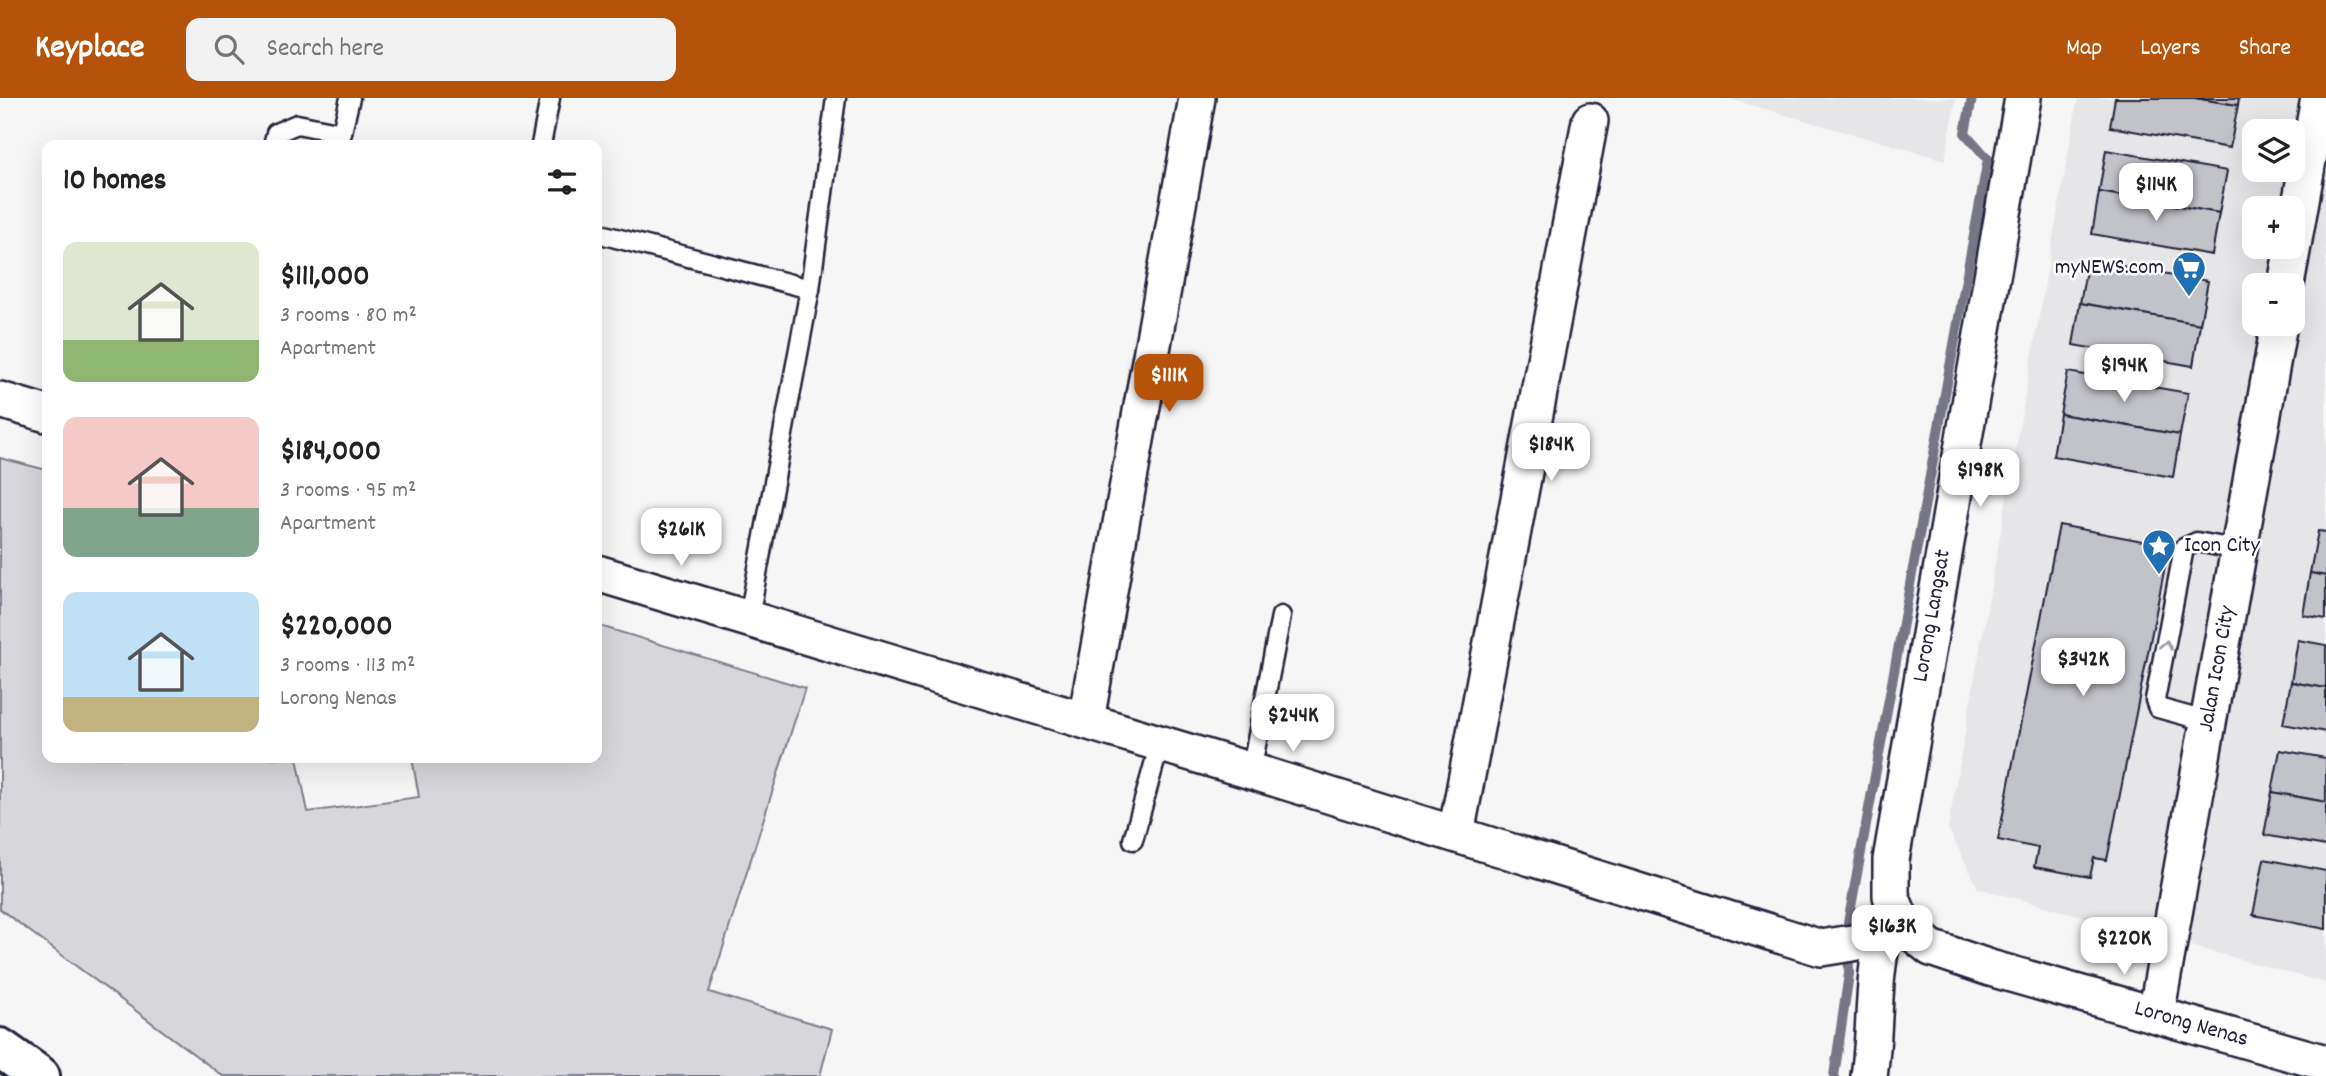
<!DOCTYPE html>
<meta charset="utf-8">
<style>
:root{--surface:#fff;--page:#f2f2f2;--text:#222;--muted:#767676;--accent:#b45309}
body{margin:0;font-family:Dekko,sans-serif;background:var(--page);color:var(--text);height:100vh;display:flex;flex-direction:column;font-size:26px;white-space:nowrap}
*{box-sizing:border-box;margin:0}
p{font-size:23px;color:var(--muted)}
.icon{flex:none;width:38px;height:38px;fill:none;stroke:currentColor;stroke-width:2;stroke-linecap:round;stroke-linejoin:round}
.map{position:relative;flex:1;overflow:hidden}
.panel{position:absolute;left:42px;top:42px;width:560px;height:623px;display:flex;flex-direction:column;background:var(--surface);border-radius:14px;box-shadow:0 7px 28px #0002}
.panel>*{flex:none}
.fabs{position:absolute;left:2242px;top:21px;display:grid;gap:14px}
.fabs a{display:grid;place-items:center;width:63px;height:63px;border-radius:14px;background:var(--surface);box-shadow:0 7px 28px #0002;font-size:35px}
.price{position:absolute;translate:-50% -60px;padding:0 16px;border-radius:14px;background:#fff;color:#222;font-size:23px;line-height:46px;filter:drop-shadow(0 2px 4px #0008)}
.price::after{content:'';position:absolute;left:50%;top:42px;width:21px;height:16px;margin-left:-10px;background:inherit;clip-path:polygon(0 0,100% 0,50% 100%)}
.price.on{background:var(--accent);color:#fff}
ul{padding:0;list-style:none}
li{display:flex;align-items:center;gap:21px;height:175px;padding:0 21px}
li span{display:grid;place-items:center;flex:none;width:196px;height:140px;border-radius:14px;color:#555}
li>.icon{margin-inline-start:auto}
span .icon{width:84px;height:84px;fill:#fffc;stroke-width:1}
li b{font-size:30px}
h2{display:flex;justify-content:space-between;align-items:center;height:84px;padding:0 21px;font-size:30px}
header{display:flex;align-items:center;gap:42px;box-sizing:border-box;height:98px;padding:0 35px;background:var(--accent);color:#fff}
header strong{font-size:33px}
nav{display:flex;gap:38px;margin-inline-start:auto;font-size:24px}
.search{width:490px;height:63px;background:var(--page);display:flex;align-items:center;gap:18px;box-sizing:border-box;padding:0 24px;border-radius:14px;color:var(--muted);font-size:26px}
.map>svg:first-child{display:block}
.built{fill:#e6e6e9;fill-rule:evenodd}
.green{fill:#d7d7db;stroke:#7c7c8b;stroke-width:2}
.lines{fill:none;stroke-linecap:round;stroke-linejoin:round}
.stream{stroke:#767685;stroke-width:10}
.building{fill:#c2c2c9;stroke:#22223b;stroke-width:2}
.service-casing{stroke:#22223b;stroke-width:23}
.minor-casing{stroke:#22223b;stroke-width:40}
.motorway-casing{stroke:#22223b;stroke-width:44}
.service{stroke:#fff;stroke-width:18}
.minor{stroke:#fff;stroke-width:35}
.motorway{stroke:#fff;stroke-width:38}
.oneway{stroke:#9c9ca7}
.labels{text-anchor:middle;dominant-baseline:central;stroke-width:5;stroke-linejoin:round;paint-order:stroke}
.poi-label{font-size:23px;fill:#22223b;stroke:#fff;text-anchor:end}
.street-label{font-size:23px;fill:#22223b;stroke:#fff}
</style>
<header>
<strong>Keyplace</strong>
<div class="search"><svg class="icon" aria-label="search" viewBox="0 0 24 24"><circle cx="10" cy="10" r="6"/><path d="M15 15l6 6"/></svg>Search here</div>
<nav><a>Map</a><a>Layers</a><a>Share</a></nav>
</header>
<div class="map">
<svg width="2326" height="978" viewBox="0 0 2326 978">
<rect width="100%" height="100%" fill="#f6f6f7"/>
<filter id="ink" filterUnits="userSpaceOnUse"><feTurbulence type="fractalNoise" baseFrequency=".0143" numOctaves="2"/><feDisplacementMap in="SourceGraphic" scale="14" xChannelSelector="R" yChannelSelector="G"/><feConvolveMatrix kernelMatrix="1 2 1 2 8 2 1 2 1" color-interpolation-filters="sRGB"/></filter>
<g filter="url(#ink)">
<g class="built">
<polygon points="1726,0 1956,0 1945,62"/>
<path d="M2078,0h248v885l-348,-95 -30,-60zM2254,33h38v39h-38zM2254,110h38v39h-38zM2254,187h38v39h-38z"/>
</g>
<polygon class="green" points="0,360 47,372 47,660 297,660 308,714 419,699 412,660 597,660 597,527 805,590 709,894 832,931 820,978 223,978 0,811"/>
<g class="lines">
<polyline class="stream" points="1834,978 1849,876 1848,825 1988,61 1965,35 1972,0"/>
</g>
<g class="building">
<polygon points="2115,0 2195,0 2238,7 2230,50 2110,29"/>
<polygon points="2195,0 2239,0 2238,7"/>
<polygon points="2106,52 2227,73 2219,115 2099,94"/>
<polygon points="2099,94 2219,115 2212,157 2092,136"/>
<polygon points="2088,162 2208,183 2200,226 2080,205"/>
<polygon points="2080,205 2200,226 2193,268 2073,247"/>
<polygon points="2068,274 2188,295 2180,337 2060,316"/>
<polygon points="2060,316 2180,337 2173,379 2053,358"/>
<polygon points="2059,427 2169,448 2107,762 2094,760 2090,779 2034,769 2038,750 1998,742"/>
<polygon points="2318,433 2326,434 2326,478 2310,475"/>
<polygon points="2310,475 2326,478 2326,521 2303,517"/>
<polygon points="2298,542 2326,547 2326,590 2291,584"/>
<polygon points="2291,584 2326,590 2326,634 2283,626"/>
<polygon points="2280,652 2326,660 2326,704 2272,694"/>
<polygon points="2272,694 2326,704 2326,748 2264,737"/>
<polygon points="2264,761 2326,773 2326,831 2253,817"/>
</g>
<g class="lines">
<g class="service-casing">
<g id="service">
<polyline points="273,47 276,35 297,26 342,35"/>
<polyline points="339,47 350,0"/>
<polyline points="541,47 550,0"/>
<polyline points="597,135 810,191"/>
<polyline points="749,519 810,191 836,0"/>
<polyline points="2209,624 2158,610 2155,602 2184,450 2197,444 2239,452"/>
<polyline points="1251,673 1281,518"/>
<polyline points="1133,742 1160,645"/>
</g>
</g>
<g class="minor-casing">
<g id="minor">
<polyline points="2023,0 1891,762 1891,798 1903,827 1931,850 1990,870 2326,965"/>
<polyline points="2286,187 2319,0"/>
<polyline points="0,302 47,316"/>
<polyline points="597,475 1251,673 1821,850 1883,840 1903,827"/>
<polyline points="1086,622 1197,0"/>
<polyline points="1456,736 1590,23"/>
<polyline points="2156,917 2279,226"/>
<path d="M1869,978c7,-46 3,-93 14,-138"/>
</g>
</g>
<g class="motorway-casing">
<polyline id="motorway" points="0,950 40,978"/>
</g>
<use href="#service" class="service"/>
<use href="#minor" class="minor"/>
<use href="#motorway" class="motorway"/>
</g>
<defs><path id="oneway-chevron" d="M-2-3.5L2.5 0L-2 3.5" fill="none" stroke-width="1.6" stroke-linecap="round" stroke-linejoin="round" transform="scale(1.75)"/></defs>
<use class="oneway" href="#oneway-chevron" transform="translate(2166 547) rotate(-79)"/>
</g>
<defs>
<g id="supermarket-pin" transform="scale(1.75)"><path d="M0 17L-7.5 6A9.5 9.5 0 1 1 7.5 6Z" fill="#1f6fb2" stroke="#fff"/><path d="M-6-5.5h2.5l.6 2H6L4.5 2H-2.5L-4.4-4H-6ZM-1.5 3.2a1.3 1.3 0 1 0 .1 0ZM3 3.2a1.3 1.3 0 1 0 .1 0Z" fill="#fff"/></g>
<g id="sight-pin" transform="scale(1.75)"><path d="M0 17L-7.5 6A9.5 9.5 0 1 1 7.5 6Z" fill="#1f6fb2" stroke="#fff"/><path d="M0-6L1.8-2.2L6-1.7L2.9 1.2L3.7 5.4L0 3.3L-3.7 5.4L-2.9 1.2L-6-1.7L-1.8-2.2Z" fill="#fff"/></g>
</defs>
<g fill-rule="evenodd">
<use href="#supermarket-pin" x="2189" y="170"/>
<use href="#sight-pin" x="2159" y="448"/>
</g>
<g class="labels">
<g class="poi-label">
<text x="2164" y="170">myNEWS.com</text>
<text x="2184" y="448" text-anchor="start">Icon City</text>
</g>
<g class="street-label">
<text transform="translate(1933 518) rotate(-80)">Lorong Langsat</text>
<text transform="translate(2218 571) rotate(-80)">Jalan Icon City</text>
<text transform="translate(2191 927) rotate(16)">Lorong Nenas</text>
</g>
</g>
</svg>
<div class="fabs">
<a><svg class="icon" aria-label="layers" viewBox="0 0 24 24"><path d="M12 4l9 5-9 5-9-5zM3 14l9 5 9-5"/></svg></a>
<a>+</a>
<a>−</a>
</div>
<b class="price" style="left:2156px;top:125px">$114K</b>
<b class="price" style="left:2124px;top:306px">$194K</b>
<b class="price on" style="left:1169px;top:316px">$111K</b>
<b class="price" style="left:1551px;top:385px">$184K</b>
<b class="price" style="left:1980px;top:411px">$198K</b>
<b class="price" style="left:681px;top:470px">$261K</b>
<b class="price" style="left:2083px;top:600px">$342K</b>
<b class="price" style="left:1293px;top:656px">$244K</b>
<b class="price" style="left:1892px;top:867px">$163K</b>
<b class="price" style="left:2124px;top:879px">$220K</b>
<section class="panel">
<h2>10 homes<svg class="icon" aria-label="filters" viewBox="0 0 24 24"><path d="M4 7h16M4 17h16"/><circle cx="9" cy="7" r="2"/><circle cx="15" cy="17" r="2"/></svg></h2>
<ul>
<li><span style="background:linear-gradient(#dfe7d0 70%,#8fb573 0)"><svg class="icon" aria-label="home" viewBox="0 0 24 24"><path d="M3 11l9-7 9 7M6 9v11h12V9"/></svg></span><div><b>$111,000</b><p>3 rooms · 80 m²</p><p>Apartment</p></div></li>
<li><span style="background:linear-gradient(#f6c9c9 65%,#7fa58c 0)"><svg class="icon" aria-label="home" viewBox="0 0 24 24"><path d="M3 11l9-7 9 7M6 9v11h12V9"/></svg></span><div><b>$184,000</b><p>3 rooms · 95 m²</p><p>Apartment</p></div></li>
<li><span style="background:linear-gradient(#bfe0f5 75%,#c2b280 0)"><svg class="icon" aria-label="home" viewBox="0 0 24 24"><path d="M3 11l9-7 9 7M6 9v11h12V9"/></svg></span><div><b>$220,000</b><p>3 rooms · 113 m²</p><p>Lorong Nenas</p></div></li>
</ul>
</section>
</div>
